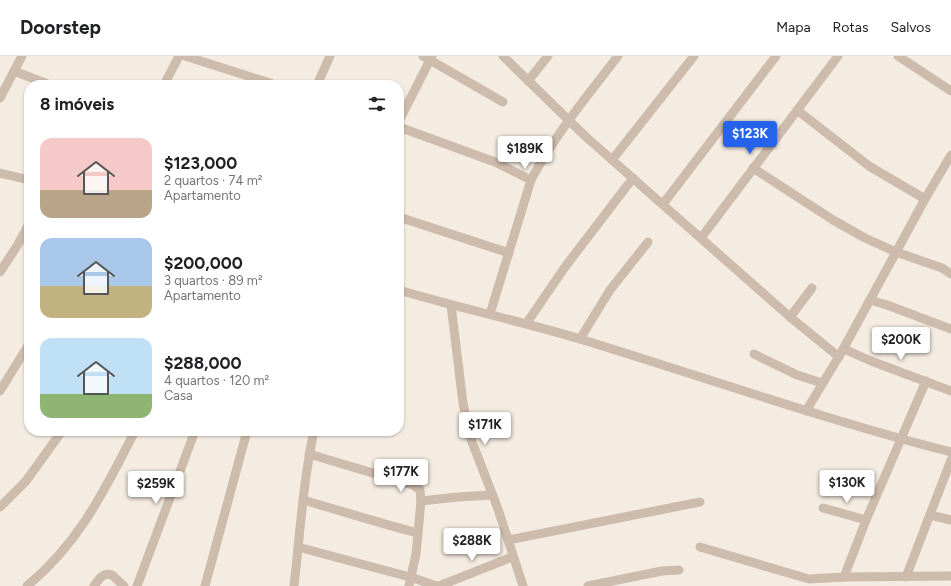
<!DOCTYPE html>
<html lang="pt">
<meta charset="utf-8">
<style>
:root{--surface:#fff;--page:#f6f6f6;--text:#202124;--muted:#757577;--line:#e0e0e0;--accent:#2563eb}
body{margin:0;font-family:Figtree,sans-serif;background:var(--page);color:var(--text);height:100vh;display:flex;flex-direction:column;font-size:15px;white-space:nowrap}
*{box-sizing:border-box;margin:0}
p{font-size:13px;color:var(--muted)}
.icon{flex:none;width:22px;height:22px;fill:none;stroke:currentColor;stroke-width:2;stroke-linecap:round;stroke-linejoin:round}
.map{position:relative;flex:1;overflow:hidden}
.panel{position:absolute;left:24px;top:24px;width:380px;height:356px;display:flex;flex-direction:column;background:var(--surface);border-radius:16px;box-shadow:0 1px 3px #0004}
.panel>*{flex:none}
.price{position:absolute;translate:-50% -34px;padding:0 9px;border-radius:4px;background:#fff;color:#222;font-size:13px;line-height:26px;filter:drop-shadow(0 1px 2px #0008)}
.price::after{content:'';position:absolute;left:50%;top:24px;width:12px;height:9px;margin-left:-6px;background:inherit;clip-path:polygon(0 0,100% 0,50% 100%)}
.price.current{background:var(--accent);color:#fff}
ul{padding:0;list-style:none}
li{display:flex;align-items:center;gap:12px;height:100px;padding:0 16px}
li span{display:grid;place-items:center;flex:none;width:112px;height:80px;border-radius:12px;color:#555}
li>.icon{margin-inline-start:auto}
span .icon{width:48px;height:48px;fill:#fffc;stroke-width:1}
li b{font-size:17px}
h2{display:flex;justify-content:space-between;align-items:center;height:48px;padding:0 16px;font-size:17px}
header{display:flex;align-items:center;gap:24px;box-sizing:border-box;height:56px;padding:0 20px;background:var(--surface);border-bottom:1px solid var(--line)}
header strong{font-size:19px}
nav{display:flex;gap:22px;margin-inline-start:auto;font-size:14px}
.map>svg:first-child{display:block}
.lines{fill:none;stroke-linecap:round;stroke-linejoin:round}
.street{stroke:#cdbbac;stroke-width:9}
</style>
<header>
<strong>Doorstep</strong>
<nav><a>Mapa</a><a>Rotas</a><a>Salvos</a></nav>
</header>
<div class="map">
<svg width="951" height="530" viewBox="0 0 951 530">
<rect width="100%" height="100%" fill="#f4ebe1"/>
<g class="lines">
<g class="street">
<polyline points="185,0 276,29"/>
<polyline points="423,0 503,46"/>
<polyline points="503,0 585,80 790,261 839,301"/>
<polyline points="898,0 951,35"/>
<polyline points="14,15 50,29"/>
<polyline points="528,25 548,0"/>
<polyline points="164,29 179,0"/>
<polyline points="317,29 330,0"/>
<polyline points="0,42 22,0"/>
<polyline points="797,54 869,110 925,143"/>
<polyline points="399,65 432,0"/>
<polyline points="399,71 495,106 531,124"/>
<polyline points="612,104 694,0"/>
<polyline points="753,112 833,164 865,182 896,196 942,212 951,218"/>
<polyline points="0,117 29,124"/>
<polyline points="663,148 776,0"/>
<polyline points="399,161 509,197"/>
<polyline points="701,182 838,0"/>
<polyline points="0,216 17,190 29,168"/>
<path d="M399,234c60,18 121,31 181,49 124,38 246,81 371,113"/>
<polyline points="870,244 887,249 951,273"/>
<polyline points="451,249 463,347 467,366 472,386 498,453 523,530"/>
<path d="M490,258l41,-134c24,-45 56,-84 87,-124"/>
<polyline points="790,261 812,232"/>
<polyline points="526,268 565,211 633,122"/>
<polyline points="580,283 610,234 648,186"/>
<polyline points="844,293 871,305 951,335"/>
<polyline points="754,298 797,319 822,327"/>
<polyline points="0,335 29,288"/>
<polyline points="806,355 841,297 925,143 951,99"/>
<polyline points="309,398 413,429 420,434 421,445 418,477 416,498 409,530"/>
<path d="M303,444c39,11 76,23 115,33"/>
<polyline points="421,445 458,441 492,439"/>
<polyline points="0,451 26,425 62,375"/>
<polyline points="823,452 866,464"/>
<polyline points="930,459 951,464"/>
<polyline points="508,484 700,446"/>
<polyline points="298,491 410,521 437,530"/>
<polyline points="700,491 809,523 844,521 951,520"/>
<polyline points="844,521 866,464 926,325"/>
<polyline points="906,521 951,404"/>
<path d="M27,530c53,-44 77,-95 108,-155"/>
<path d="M94,530c5,-7 9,-14 18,-11l12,11"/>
<polyline points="137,530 195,375"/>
<polyline points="205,530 247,375"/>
<path d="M294,530c6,-52 9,-104 20,-155"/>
<polyline points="439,530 512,501"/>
<polyline points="588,530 662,515 679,514"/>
</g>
</g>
</svg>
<b class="price current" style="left:750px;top:99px">$123K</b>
<b class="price" style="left:525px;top:114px">$189K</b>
<b class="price" style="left:901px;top:305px">$200K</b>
<b class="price" style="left:485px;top:390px">$171K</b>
<b class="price" style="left:401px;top:437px">$177K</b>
<b class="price" style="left:847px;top:448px">$130K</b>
<b class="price" style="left:156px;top:449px">$259K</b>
<b class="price" style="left:472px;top:506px">$288K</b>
<section class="panel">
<h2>8 imóveis<svg class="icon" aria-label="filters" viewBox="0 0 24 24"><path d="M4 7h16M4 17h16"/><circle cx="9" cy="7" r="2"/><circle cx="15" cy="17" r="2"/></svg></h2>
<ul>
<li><span style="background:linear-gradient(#f6c9c9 65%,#b9a48a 0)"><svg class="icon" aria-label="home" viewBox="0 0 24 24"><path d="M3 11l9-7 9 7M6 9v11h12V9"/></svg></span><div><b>$123,000</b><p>2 quartos · 74 m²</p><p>Apartamento</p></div></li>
<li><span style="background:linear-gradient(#a9c7e8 60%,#c2b280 0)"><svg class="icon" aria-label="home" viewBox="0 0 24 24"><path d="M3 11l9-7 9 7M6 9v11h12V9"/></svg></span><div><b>$200,000</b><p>3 quartos · 89 m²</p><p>Apartamento</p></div></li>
<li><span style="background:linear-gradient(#bfe0f5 70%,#8fb573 0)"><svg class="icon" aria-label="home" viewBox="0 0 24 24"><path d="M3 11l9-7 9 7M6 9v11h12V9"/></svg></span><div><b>$288,000</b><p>4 quartos · 120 m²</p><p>Casa</p></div></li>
</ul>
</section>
</div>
